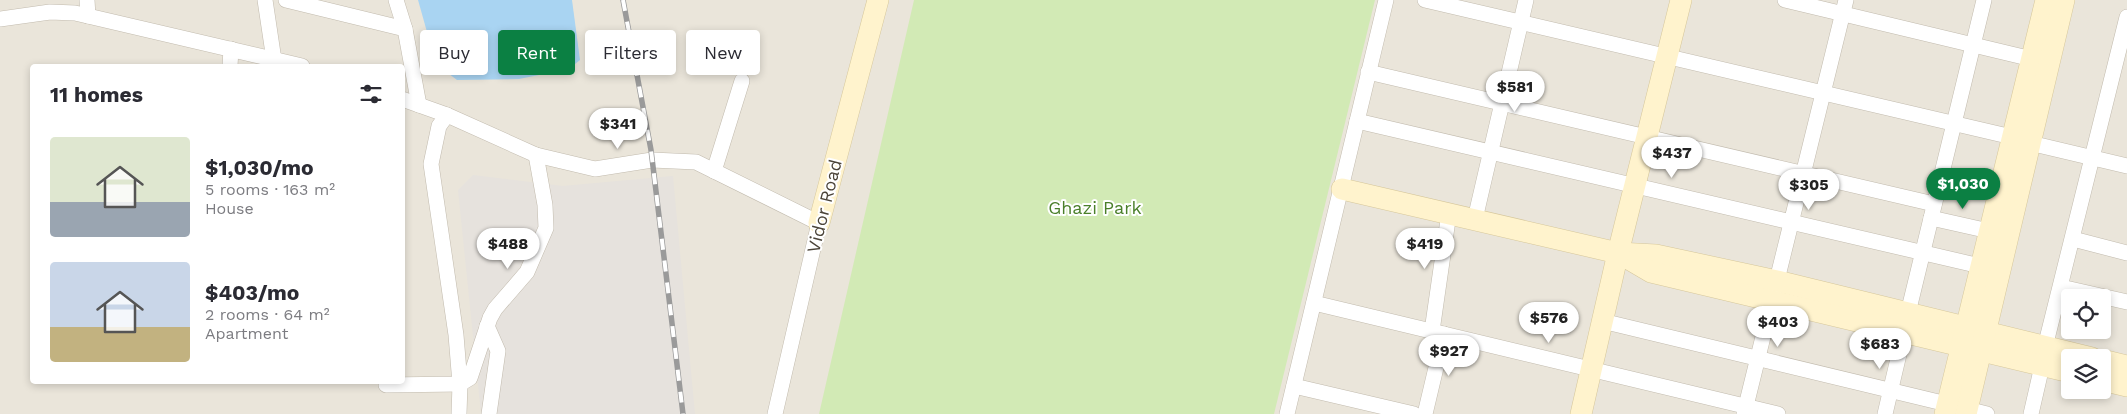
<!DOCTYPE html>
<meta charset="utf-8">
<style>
:root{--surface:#fff;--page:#f2f2f3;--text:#2b2b33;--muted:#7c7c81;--accent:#0b8043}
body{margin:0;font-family:"Work Sans",sans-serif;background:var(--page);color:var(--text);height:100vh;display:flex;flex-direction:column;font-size:19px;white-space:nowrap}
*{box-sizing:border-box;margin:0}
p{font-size:16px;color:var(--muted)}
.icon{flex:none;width:28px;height:28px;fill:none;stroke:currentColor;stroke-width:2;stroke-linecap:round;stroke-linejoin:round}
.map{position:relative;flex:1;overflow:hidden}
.details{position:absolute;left:30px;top:64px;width:375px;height:320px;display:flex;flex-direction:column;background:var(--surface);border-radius:5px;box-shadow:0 2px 8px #0003}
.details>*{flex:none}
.guide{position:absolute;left:420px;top:30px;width:475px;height:45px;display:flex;gap:10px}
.tools{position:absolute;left:2061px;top:289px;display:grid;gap:10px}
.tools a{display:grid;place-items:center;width:50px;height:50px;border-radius:5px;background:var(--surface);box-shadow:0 2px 8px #0003;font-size:25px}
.price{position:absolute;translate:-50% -42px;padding:0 11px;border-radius:18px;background:#fff;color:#222;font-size:16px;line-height:32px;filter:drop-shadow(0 1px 2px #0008)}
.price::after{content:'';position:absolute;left:50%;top:30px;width:15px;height:11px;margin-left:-8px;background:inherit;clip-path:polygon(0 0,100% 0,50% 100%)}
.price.selected{background:var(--accent);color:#fff}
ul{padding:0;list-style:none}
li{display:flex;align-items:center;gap:15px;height:125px;padding:0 20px}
li span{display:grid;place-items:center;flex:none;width:140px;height:100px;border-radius:5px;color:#555}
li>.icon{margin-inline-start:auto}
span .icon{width:60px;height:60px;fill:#fffc;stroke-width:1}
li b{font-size:21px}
h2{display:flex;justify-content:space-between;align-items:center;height:60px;padding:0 20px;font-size:21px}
.tag{padding:0 18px;border-radius:5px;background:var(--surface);box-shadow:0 2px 8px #0003;font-size:18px;line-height:45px}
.tag.selected{background:var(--accent);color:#fff}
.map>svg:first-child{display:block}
.residential{fill:#eae5da;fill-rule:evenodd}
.industrial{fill:#e6e2dd}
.green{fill:#d2eab5}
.water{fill:#a9d4f2}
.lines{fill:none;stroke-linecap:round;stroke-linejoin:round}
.street-casing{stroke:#c2bbae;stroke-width:16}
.secondary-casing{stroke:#d6c79b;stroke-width:22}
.street{stroke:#fff;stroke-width:15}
.secondary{stroke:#fff3cd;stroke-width:21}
.rail-casing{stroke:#9a9a9a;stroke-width:5.5}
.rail{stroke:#fff;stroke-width:4;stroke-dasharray:11;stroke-linecap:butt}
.labels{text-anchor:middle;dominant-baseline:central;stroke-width:4;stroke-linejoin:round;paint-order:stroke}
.street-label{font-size:18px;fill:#4b4439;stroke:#fff}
.park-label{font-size:18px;fill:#4a7f2a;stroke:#fff}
</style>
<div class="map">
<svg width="2127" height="414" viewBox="0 0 2127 414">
<rect width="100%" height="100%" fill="#f6f3ec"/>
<path class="residential" d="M0,0h2127v414h-2127zM32,66h370v315h-370zM2070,298h32v32h-32zM2070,358h32v32h-32z"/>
<polygon class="industrial" points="473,175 563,186 673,176 695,414 481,414 458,190"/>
<polygon class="green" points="914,0 1375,0 1274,414 819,414"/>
<polygon class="water" points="418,0 572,0 580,60 569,69 519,79 457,80 436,64"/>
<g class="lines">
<g class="street-casing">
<g id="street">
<polyline points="87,0 88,16"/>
<polyline points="265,0 274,60"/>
<polyline points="286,0 405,29"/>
<polyline points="396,0 405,29 419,105"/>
<polyline points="1425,0 2012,137"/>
<polyline points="1785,0 2032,59"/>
<polyline points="0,19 50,12 75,13 302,66"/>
<polyline points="230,66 231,49"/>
<polyline points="1368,72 1934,204"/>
<polyline points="402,99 447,115 536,155 595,169 652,160 696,162 819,223 775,414"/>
<polyline points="447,115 439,126 431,164 456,335 460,384 459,414"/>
<polyline points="1357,121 1980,266"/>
<polyline points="2030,143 2127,166"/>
<polyline points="714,171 742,81"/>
<polyline points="1931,218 1989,231"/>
<polyline points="1475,219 1526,0"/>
<polyline points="2073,239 2127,253"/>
<polyline points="2061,287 2127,302"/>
<polyline points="1314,303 1778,414"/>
<polyline points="1908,313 1984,0"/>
<polyline points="1602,321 1947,404"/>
<polyline points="487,326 498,351 489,414"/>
<polyline points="1432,331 1449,213"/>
<polyline points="2045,347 2127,17"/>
<polyline points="386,385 460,384 470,378 490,318 495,309 527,272 546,228 545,205 536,155"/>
<polyline points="1294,386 1414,414"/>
<polyline points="1967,409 1987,414"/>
<polyline points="1287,414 1386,0"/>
<polyline points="1425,414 1444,334"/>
<polyline points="1744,414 1846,0"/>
<polyline points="1885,414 1904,333"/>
<polyline points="2031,414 2042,366"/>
</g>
</g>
<g class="secondary-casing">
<g id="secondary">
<polyline points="1342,189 1618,253 1656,255 1777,281 2092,358"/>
<polyline points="819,223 878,0"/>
<polyline points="1622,255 1651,272 2070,372"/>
<polyline points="2102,360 2127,366"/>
<polyline points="2102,380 2127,386"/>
<polyline points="1581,414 1618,253 1681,0"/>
<polyline points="1945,414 2046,0"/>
<polyline points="1966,414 2064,0"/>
</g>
</g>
<use href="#street" class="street"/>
<use href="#secondary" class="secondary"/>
<g class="rail-casing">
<polyline id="rail" points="623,0 651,150 683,414"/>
</g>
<use href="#rail" class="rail"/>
</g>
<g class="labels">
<g class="street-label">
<text transform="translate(824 206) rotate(-76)">Vidor Road</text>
</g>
<g class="park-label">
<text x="1095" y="207">Ghazi Park</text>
</g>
</g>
</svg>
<div class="tools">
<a><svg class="icon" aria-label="locate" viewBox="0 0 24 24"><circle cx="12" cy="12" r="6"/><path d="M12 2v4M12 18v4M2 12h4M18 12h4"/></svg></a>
<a><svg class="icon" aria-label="layers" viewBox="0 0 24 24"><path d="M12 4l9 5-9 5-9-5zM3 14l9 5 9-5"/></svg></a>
</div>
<b class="price" style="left:1515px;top:113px">$581</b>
<b class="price" style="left:618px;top:150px">$341</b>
<b class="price" style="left:1672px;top:179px">$437</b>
<b class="price selected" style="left:1963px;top:210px">$1,030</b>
<b class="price" style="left:1809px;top:211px">$305</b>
<b class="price" style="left:508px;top:270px">$488</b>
<b class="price" style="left:1425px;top:270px">$419</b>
<b class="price" style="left:1549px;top:344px">$576</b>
<b class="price" style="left:1778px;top:348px">$403</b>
<b class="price" style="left:1880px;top:370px">$683</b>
<b class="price" style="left:1449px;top:377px">$927</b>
<div class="guide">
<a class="tag">Buy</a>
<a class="tag selected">Rent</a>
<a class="tag">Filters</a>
<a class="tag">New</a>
</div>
<section class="details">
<h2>11 homes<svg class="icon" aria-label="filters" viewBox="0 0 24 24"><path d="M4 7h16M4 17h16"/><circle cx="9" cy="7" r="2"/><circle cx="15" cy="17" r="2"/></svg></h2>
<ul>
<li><span style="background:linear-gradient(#dfe7d0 65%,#9aa5b1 0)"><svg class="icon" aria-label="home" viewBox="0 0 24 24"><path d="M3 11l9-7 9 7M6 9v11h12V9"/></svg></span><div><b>$1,030/mo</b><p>5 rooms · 163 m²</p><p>House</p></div></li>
<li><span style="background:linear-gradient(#c9d6e8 65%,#c2b280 0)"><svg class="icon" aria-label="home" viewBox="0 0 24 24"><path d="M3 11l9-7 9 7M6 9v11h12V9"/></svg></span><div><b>$403/mo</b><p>2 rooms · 64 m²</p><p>Apartment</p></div></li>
</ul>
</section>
</div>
